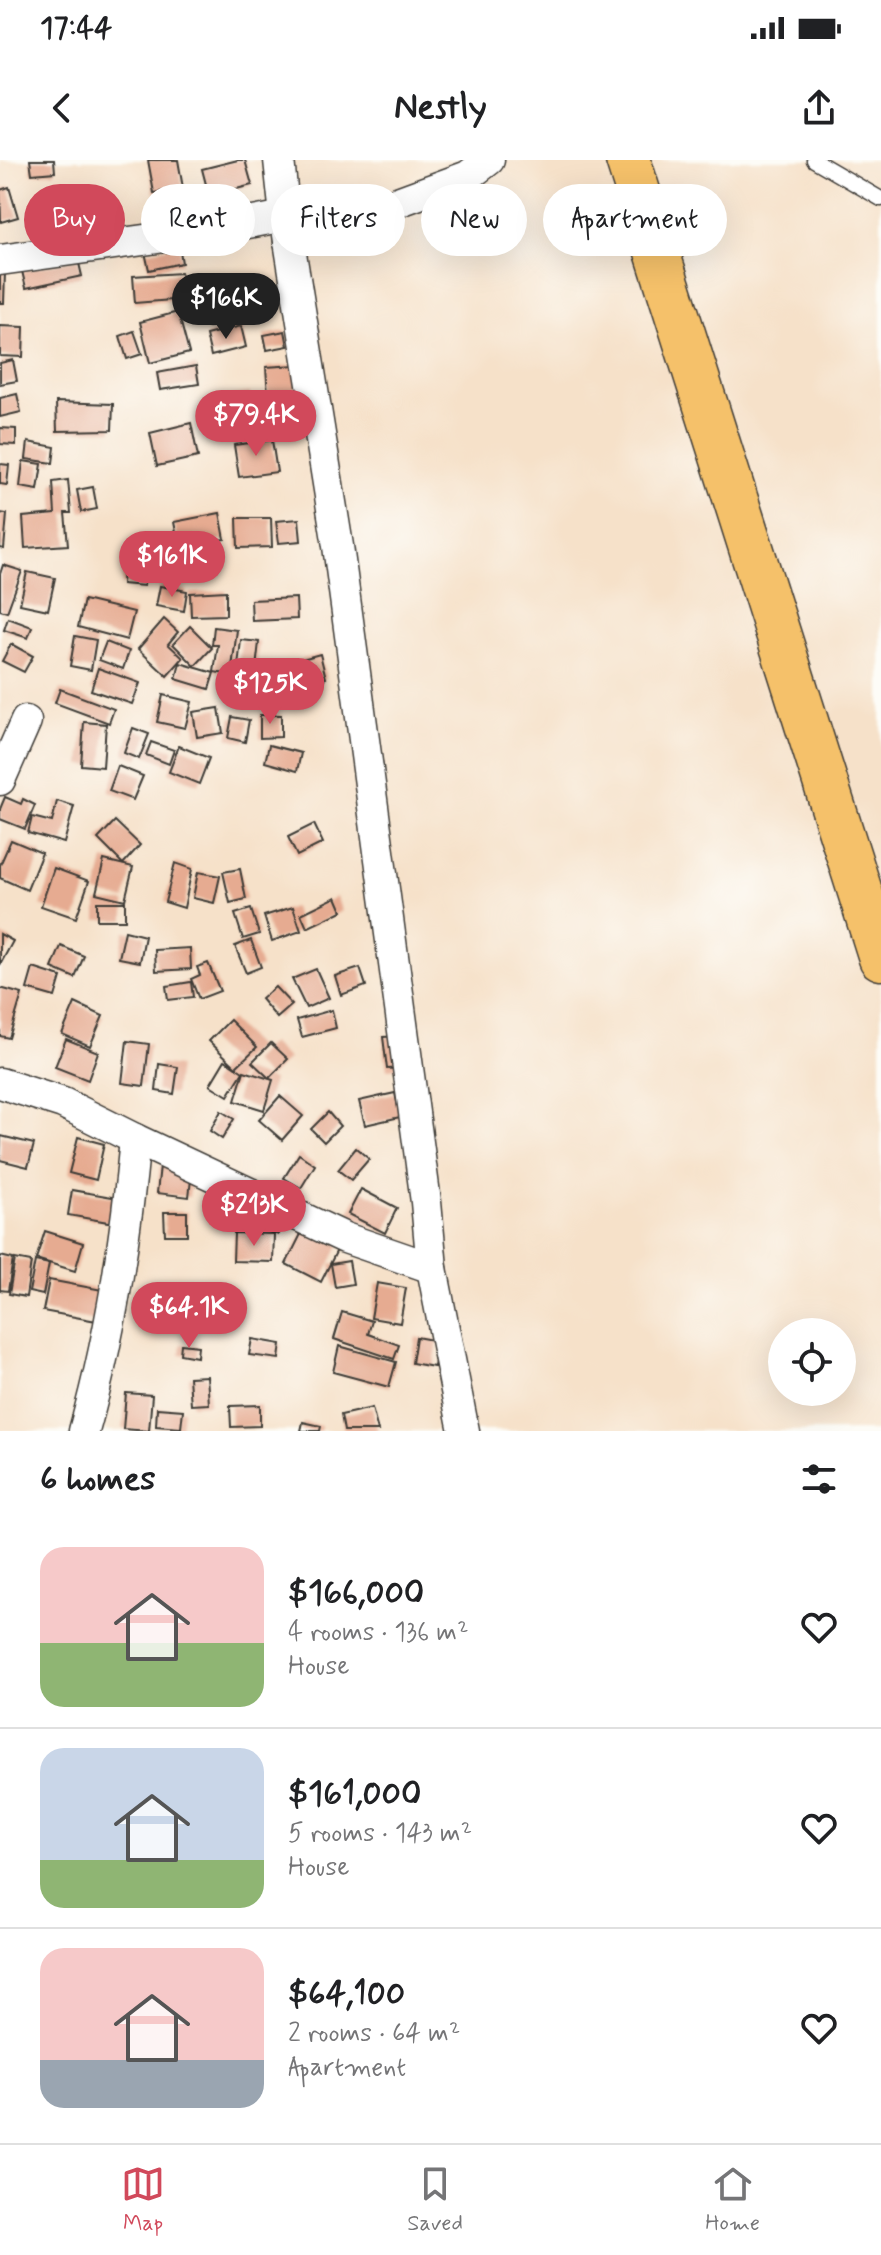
<!DOCTYPE html>
<meta charset="utf-8">
<style>
:root{--surface:#fff;--page:#f6f6f6;--text:#202124;--muted:#757577;--line:#e0e0e0;--accent:#d1495b}
body{margin:0;font-family:Mynerve,sans-serif;background:var(--page);color:var(--text);height:100vh;display:flex;flex-direction:column;font-size:30px;white-space:nowrap}
*{box-sizing:border-box;margin:0}
p{font-size:26px;color:var(--muted)}
.icon{flex:none;width:44px;height:44px;fill:none;stroke:currentColor;stroke-width:2;stroke-linecap:round;stroke-linejoin:round}
.map{position:relative;height:1271px;overflow:hidden}
.details{display:flex;flex-direction:column;background:var(--surface);flex:1}
.details>*{flex:none}
.hud{position:absolute;left:24px;top:24px;width:834px;height:72px;display:flex;gap:16px}
.fabs{position:absolute;left:768px;top:1158px;display:grid;gap:16px}
.fabs a{display:grid;place-items:center;width:88px;height:88px;border-radius:50%;background:var(--surface);box-shadow:0 8px 32px #0002;font-size:40px}
.price{position:absolute;translate:-50% -68px;padding:0 18px;border-radius:28px;background:var(--accent);color:#fff;font-size:26px;line-height:52px;filter:drop-shadow(0 2px 4px #0008)}
.price::after{content:'';position:absolute;left:50%;top:48px;width:24px;height:18px;margin-left:-12px;background:inherit;clip-path:polygon(0 0,100% 0,50% 100%)}
.price.active{background:#222;color:#fff}
ul{padding:0;list-style:none}
li{display:flex;align-items:center;gap:24px;height:200px;padding:0 40px}
li+li{border-top:2px solid var(--line)}
li span{display:grid;place-items:center;flex:none;width:224px;height:160px;border-radius:24px;color:#555}
li>.icon{margin-inline-start:auto}
span .icon{width:96px;height:96px;fill:#fffc;stroke-width:1}
li b{font-size:34px}
h2{display:flex;justify-content:space-between;align-items:center;height:96px;padding:0 40px;font-size:34px}
.tag{padding:0 28px;border-radius:36px;background:var(--surface);box-shadow:0 8px 32px #0002;font-size:28px;line-height:72px}
.tag.active{background:var(--accent);color:#fff}
.status{display:flex;justify-content:space-between;align-items:center;height:56px;padding:0 40px;background:var(--surface);direction:ltr}
.status svg{height:22px;fill:currentColor}
header{display:flex;justify-content:space-between;align-items:center;height:104px;padding:0 40px;background:var(--surface);font-size:36px;font-weight:700}
.tabs{display:flex;justify-content:space-around;align-items:center;height:112px;border-top:2px solid var(--line);background:var(--surface);font-size:22px;color:var(--muted)}
.tabs a{display:grid;justify-items:center;gap:4px}
.tabs .active{color:var(--accent)}
.map>svg:first-child{display:block}
.building{fill:#e6ab91}
.lines{fill:none;stroke-linecap:round;stroke-linejoin:round}
.service-casing{stroke:#3d3a36;stroke-width:17}
.minor-casing{stroke:#3d3a36;stroke-width:33}
.trunk-casing{stroke:#3d3a36;stroke-width:47}
.service{stroke:#fff;stroke-width:14}
.minor{stroke:#fff;stroke-width:30}
.trunk{stroke:#f5c16b;stroke-width:44}
</style>
<div class="status"><b>17:44</b><svg viewBox="0 0 49 12"><path d="M0 12V9h3v3zM5 12V6h3v6zM10 12V3h3v9zM15 12V0h3v12zM26 1h20v11H26zM47 4h2v5h-2z"/></svg></div>
<header><svg class="icon" aria-label="back" viewBox="0 0 24 24"><path d="M15 5l-7 7 7 7"/></svg>Nestly<svg class="icon" aria-label="share" viewBox="0 0 24 24"><path d="M12 15V3M7 8l5-5 5 5M5 13v7h14v-7"/></svg></header>
<div class="map">
<svg width="881" height="1271" viewBox="0 0 881 1271">
<rect width="100%" height="100%" fill="#fdfcf7"/>
<filter id="ink" filterUnits="userSpaceOnUse"><feTurbulence type="fractalNoise" baseFrequency=".0125" numOctaves="2"/><feDisplacementMap in="SourceGraphic" scale="16" xChannelSelector="R" yChannelSelector="G"/><feConvolveMatrix kernelMatrix="1 2 1 2 8 2 1 2 1" color-interpolation-filters="sRGB"/></filter>
<filter id="wash" filterUnits="userSpaceOnUse"><feTurbulence type="fractalNoise" baseFrequency=".006" numOctaves="4" result="noise"/><feDisplacementMap in="SourceGraphic" scale="32" xChannelSelector="R" yChannelSelector="G"/><feGaussianBlur stdDeviation="1.8" result="paint"/><feColorMatrix in="noise" values="0 0 0 0 0 0 0 0 0 0 0 0 0 0 0 0 0 1.4 0 .05"/><feComposite in="paint" operator="in"/></filter>
<g filter="url(#wash)">
<rect width="100%" height="100%" fill="#f6e1c9"/>
<g id="blocks">
<g class="building">
<polygon points="30,0 54,0 55,12 32,14"/>
<polygon points="148,0 178,0 183,28 154,33"/>
<polygon points="238,0 245,0 252,25 209,36 202,9"/>
<polygon points="9,27 18,57 1,62 0,30"/>
<polygon points="185,31 191,47 167,54 162,39"/>
<polygon points="179,85 182,103 149,110 145,92"/>
<polygon points="78,99 82,116 26,128 22,111"/>
<polygon points="0,112 5,112 4,143 0,143"/>
<polygon points="181,113 184,139 135,143 133,116"/>
<polygon points="234,147 237,162 208,167 205,152"/>
<polygon points="178,152 189,193 150,203 140,162"/>
<polygon points="0,166 24,167 23,197 0,196"/>
<polygon points="241,166 246,187 211,196 206,175"/>
<polygon points="134,171 142,194 127,199 120,176"/>
<polygon points="285,171 288,186 267,190 264,175"/>
<polygon points="13,200 17,221 0,224 0,203"/>
<polygon points="296,205 298,233 268,235 266,207"/>
<polygon points="196,206 199,224 160,230 157,213"/>
<polygon points="250,233 251,249 228,251 226,236"/>
<polygon points="17,234 21,252 0,257 0,238"/>
<polygon points="56,242 113,244 112,270 57,271"/>
<polygon points="191,263 198,297 157,306 150,273"/>
<polygon points="0,268 16,269 16,285 0,284"/>
<polygon points="272,280 277,312 239,317 234,285"/>
<polygon points="28,282 55,287 53,303 26,299"/>
<polygon points="23,301 42,304 38,330 20,327"/>
<polygon points="0,304 9,305 7,325 0,324"/>
<polygon points="68,320 71,353 65,353 68,385 25,388 23,357 55,354 53,322"/>
<polygon points="93,327 97,349 81,352 77,330"/>
<polygon points="0,353 7,354 4,389 0,388"/>
<polygon points="220,353 225,379 179,387 174,362"/>
<polygon points="237,358 271,358 272,387 238,388"/>
<polygon points="299,359 301,381 279,383 276,361"/>
<polygon points="3,405 22,411 7,452 0,450 0,414"/>
<polygon points="123,406 145,408 144,426 122,424"/>
<polygon points="27,412 55,418 48,450 20,444"/>
<polygon points="160,426 187,431 184,451 156,446"/>
<polygon points="226,431 226,455 191,456 190,433"/>
<polygon points="296,438 297,459 252,461 251,440"/>
<polygon points="84,440 134,452 127,480 78,467"/>
<polygon points="8,458 32,467 28,478 4,470"/>
<polygon points="164,459 178,472 168,484 183,498 167,516 138,489"/>
<polygon points="190,466 212,488 195,506 173,484"/>
<polygon points="214,467 237,470 231,515 214,512 218,485 212,485"/>
<polygon points="75,476 96,480 91,510 70,506"/>
<polygon points="241,480 259,482 254,526 236,524"/>
<polygon points="106,482 129,491 123,509 99,500"/>
<polygon points="11,484 33,496 24,512 2,501"/>
<polygon points="320,494 326,518 265,534 259,511"/>
<polygon points="180,503 214,513 209,529 176,519"/>
<polygon points="98,508 140,523 132,544 91,530"/>
<polygon points="60,529 114,549 109,563 55,543"/>
<polygon points="163,535 192,542 185,568 157,562"/>
<polygon points="219,548 223,573 197,577 193,552"/>
<polygon points="260,555 281,555 281,577 260,578"/>
<polygon points="232,557 249,560 245,582 228,578"/>
<polygon points="84,562 106,564 103,607 81,605"/>
<polygon points="133,568 149,574 139,599 124,593"/>
<polygon points="151,582 174,590 169,604 146,595"/>
<polygon points="269,585 301,593 297,611 265,602"/>
<polygon points="179,586 209,598 199,624 169,612"/>
<polygon points="118,606 143,616 133,640 109,631"/>
<polygon points="5,637 21,644 23,639 35,645 25,669 0,659 0,649"/>
<polygon points="57,641 74,646 64,683 28,673 32,657 52,662"/>
<polygon points="115,661 140,685 123,704 98,679"/>
<polygon points="314,664 323,683 297,696 288,677"/>
<polygon points="11,680 42,693 27,730 0,718 0,705"/>
<polygon points="104,700 133,707 125,740 96,733"/>
<polygon points="175,703 192,709 184,748 165,742"/>
<polygon points="54,708 89,721 76,758 41,746"/>
<polygon points="240,709 246,739 230,743 223,712"/>
<polygon points="198,712 220,716 214,743 193,738"/>
<polygon points="336,737 342,751 307,768 301,754"/>
<rect x="97" y="742" width="28" height="18"/>
<polygon points="293,747 301,771 272,781 264,756"/>
<polygon points="251,749 259,774 243,779 235,754"/>
<polygon points="125,771 145,776 140,802 119,798"/>
<polygon points="0,774 13,781 0,805"/>
<polygon points="251,780 261,807 246,813 235,786"/>
<polygon points="61,786 84,796 75,818 52,808"/>
<polygon points="190,788 191,809 156,811 155,790"/>
<polygon points="208,803 220,831 199,839 191,819 200,815 197,807"/>
<polygon points="33,808 61,817 55,837 27,829"/>
<polygon points="360,808 366,826 341,835 335,816"/>
<polygon points="316,809 329,838 306,848 292,819"/>
<polygon points="191,822 193,837 168,840 166,826"/>
<polygon points="275,827 292,845 277,858 261,839"/>
<polygon points="0,828 22,834 9,878 0,876"/>
<polygon points="75,843 103,856 90,886 62,874"/>
<polygon points="332,850 336,868 302,877 297,860"/>
<polygon points="230,860 257,887 236,907 209,881"/>
<polygon points="400,876 403,908 387,909 383,877"/>
<polygon points="66,879 98,892 88,920 55,907"/>
<polygon points="127,881 149,884 144,926 122,923"/>
<polygon points="271,883 288,899 269,918 252,902"/>
<polygon points="225,900 243,912 228,936 210,925"/>
<polygon points="159,904 178,907 174,934 156,931"/>
<polygon points="244,911 273,920 264,950 235,941"/>
<polygon points="395,933 400,957 365,965 359,941"/>
<polygon points="280,936 303,956 282,980 259,960"/>
<polygon points="221,951 234,959 222,979 210,971"/>
<polygon points="328,952 340,966 324,982 311,969"/>
<polygon points="1,976 34,984 28,1007 0,1000"/>
<polygon points="78,977 104,984 96,1020 69,1013"/>
<polygon points="356,988 369,999 351,1020 338,1010"/>
<polygon points="299,994 315,1005 301,1028 284,1018"/>
<polygon points="160,1006 192,1010 189,1037 157,1033"/>
<polygon points="361,1029 397,1048 385,1073 348,1054"/>
<polygon points="72,1030 118,1038 114,1063 68,1055"/>
<polygon points="263,1042 285,1052 278,1075 255,1066"/>
<polygon points="164,1052 187,1052 187,1075 165,1075"/>
<polygon points="305,1066 340,1084 321,1122 286,1104"/>
<polygon points="45,1071 83,1083 75,1111 36,1099"/>
<polygon points="234,1073 274,1074 273,1102 233,1101"/>
<polygon points="0,1096 13,1099 8,1131 0,1130"/>
<polygon points="15,1099 31,1102 26,1137 9,1134"/>
<polygon points="35,1101 49,1104 43,1135 29,1132"/>
<polygon points="349,1101 353,1124 335,1127 331,1104"/>
<polygon points="49,1120 113,1132 107,1163 43,1151"/>
<polygon points="377,1123 406,1128 400,1163 371,1158"/>
<polygon points="342,1152 372,1161 368,1174 399,1185 394,1199 334,1179"/>
<polygon points="416,1177 438,1181 434,1207 412,1203"/>
<polygon points="252,1179 281,1184 279,1199 249,1195"/>
<polygon points="181,1184 198,1186 197,1197 180,1194"/>
<polygon points="339,1186 396,1202 389,1227 333,1212"/>
<polygon points="207,1216 209,1244 191,1245 189,1217"/>
<polygon points="126,1233 152,1235 149,1271 123,1269"/>
<polygon points="260,1245 260,1266 231,1267 230,1246"/>
<polygon points="157,1248 183,1250 181,1268 156,1266"/>
<polygon points="372,1248 378,1271 344,1271 341,1255"/>
<polygon points="303,1262 321,1266 320,1271 301,1271"/>
</g>
</g>
</g>
<g filter="url(#ink)">
<use href="#blocks" fill-opacity="0" stroke="#3d3a36" stroke-width="2"/>
<g class="lines">
<g class="service-casing">
<polyline id="service" points="814,0 881,39"/>
</g>
<g class="minor-casing">
<g id="minor">
<polyline points="279,0 285,56 338,386 426,1042 432,1108 464,1271"/>
<polyline points="289,82 468,16 489,0"/>
<polyline points="0,100 201,72 285,56"/>
<polyline points="0,620 26,561"/>
<polyline points="0,923 63,943 135,979 345,1078 432,1108"/>
<path d="M84,1271c27,-96 42,-193 51,-292"/>
</g>
</g>
<g class="trunk-casing">
<polyline id="trunk" points="628,0 881,798"/>
</g>
<use href="#service" class="service"/>
<use href="#minor" class="minor"/>
<use href="#trunk" class="trunk"/>
</g>
</g>
</svg>
<div class="fabs">
<a><svg class="icon" aria-label="locate" viewBox="0 0 24 24"><circle cx="12" cy="12" r="6"/><path d="M12 2v4M12 18v4M2 12h4M18 12h4"/></svg></a>
</div>
<b class="price active" style="left:226px;top:181px">$166K</b>
<b class="price" style="left:256px;top:298px">$79.4K</b>
<b class="price" style="left:172px;top:439px">$161K</b>
<b class="price" style="left:270px;top:566px">$125K</b>
<b class="price" style="left:254px;top:1088px">$213K</b>
<b class="price" style="left:189px;top:1190px">$64.1K</b>
<div class="hud">
<a class="tag active">Buy</a>
<a class="tag">Rent</a>
<a class="tag">Filters</a>
<a class="tag">New</a>
<a class="tag">Apartment</a>
</div>
</div>
<section class="details">
<h2>6 homes<svg class="icon" aria-label="filters" viewBox="0 0 24 24"><path d="M4 7h16M4 17h16"/><circle cx="9" cy="7" r="2"/><circle cx="15" cy="17" r="2"/></svg></h2>
<ul>
<li><span style="background:linear-gradient(#f6c9c9 60%,#8fb573 0)"><svg class="icon" aria-label="home" viewBox="0 0 24 24"><path d="M3 11l9-7 9 7M6 9v11h12V9"/></svg></span><div><b>$166,000</b><p>4 rooms · 136 m²</p><p>House</p></div><svg class="icon" aria-label="heart" viewBox="0 0 24 24"><path d="M12 20l-8-8c-3-5 5-10 8-4 3-6 11-1 8 4z"/></svg></li>
<li><span style="background:linear-gradient(#c9d6e8 70%,#8fb573 0)"><svg class="icon" aria-label="home" viewBox="0 0 24 24"><path d="M3 11l9-7 9 7M6 9v11h12V9"/></svg></span><div><b>$161,000</b><p>5 rooms · 143 m²</p><p>House</p></div><svg class="icon" aria-label="heart" viewBox="0 0 24 24"><path d="M12 20l-8-8c-3-5 5-10 8-4 3-6 11-1 8 4z"/></svg></li>
<li><span style="background:linear-gradient(#f6c9c9 70%,#9aa5b1 0)"><svg class="icon" aria-label="home" viewBox="0 0 24 24"><path d="M3 11l9-7 9 7M6 9v11h12V9"/></svg></span><div><b>$64,100</b><p>2 rooms · 64 m²</p><p>Apartment</p></div><svg class="icon" aria-label="heart" viewBox="0 0 24 24"><path d="M12 20l-8-8c-3-5 5-10 8-4 3-6 11-1 8 4z"/></svg></li>
</ul>
</section>
<nav class="tabs">
<a class="active"><svg class="icon" aria-label="map" viewBox="0 0 24 24"><path d="M3 6l6-2 6 2 6-2v14l-6 2-6-2-6 2zM9 4v14M15 6v14"/></svg>Map</a>
<a><svg class="icon" aria-label="saved" viewBox="0 0 24 24"><path d="M7 4h10v16l-5-4-5 4z"/></svg>Saved</a>
<a><svg class="icon" aria-label="home" viewBox="0 0 24 24"><path d="M3 11l9-7 9 7M6 9v11h12V9"/></svg>Home</a>
</nav>
